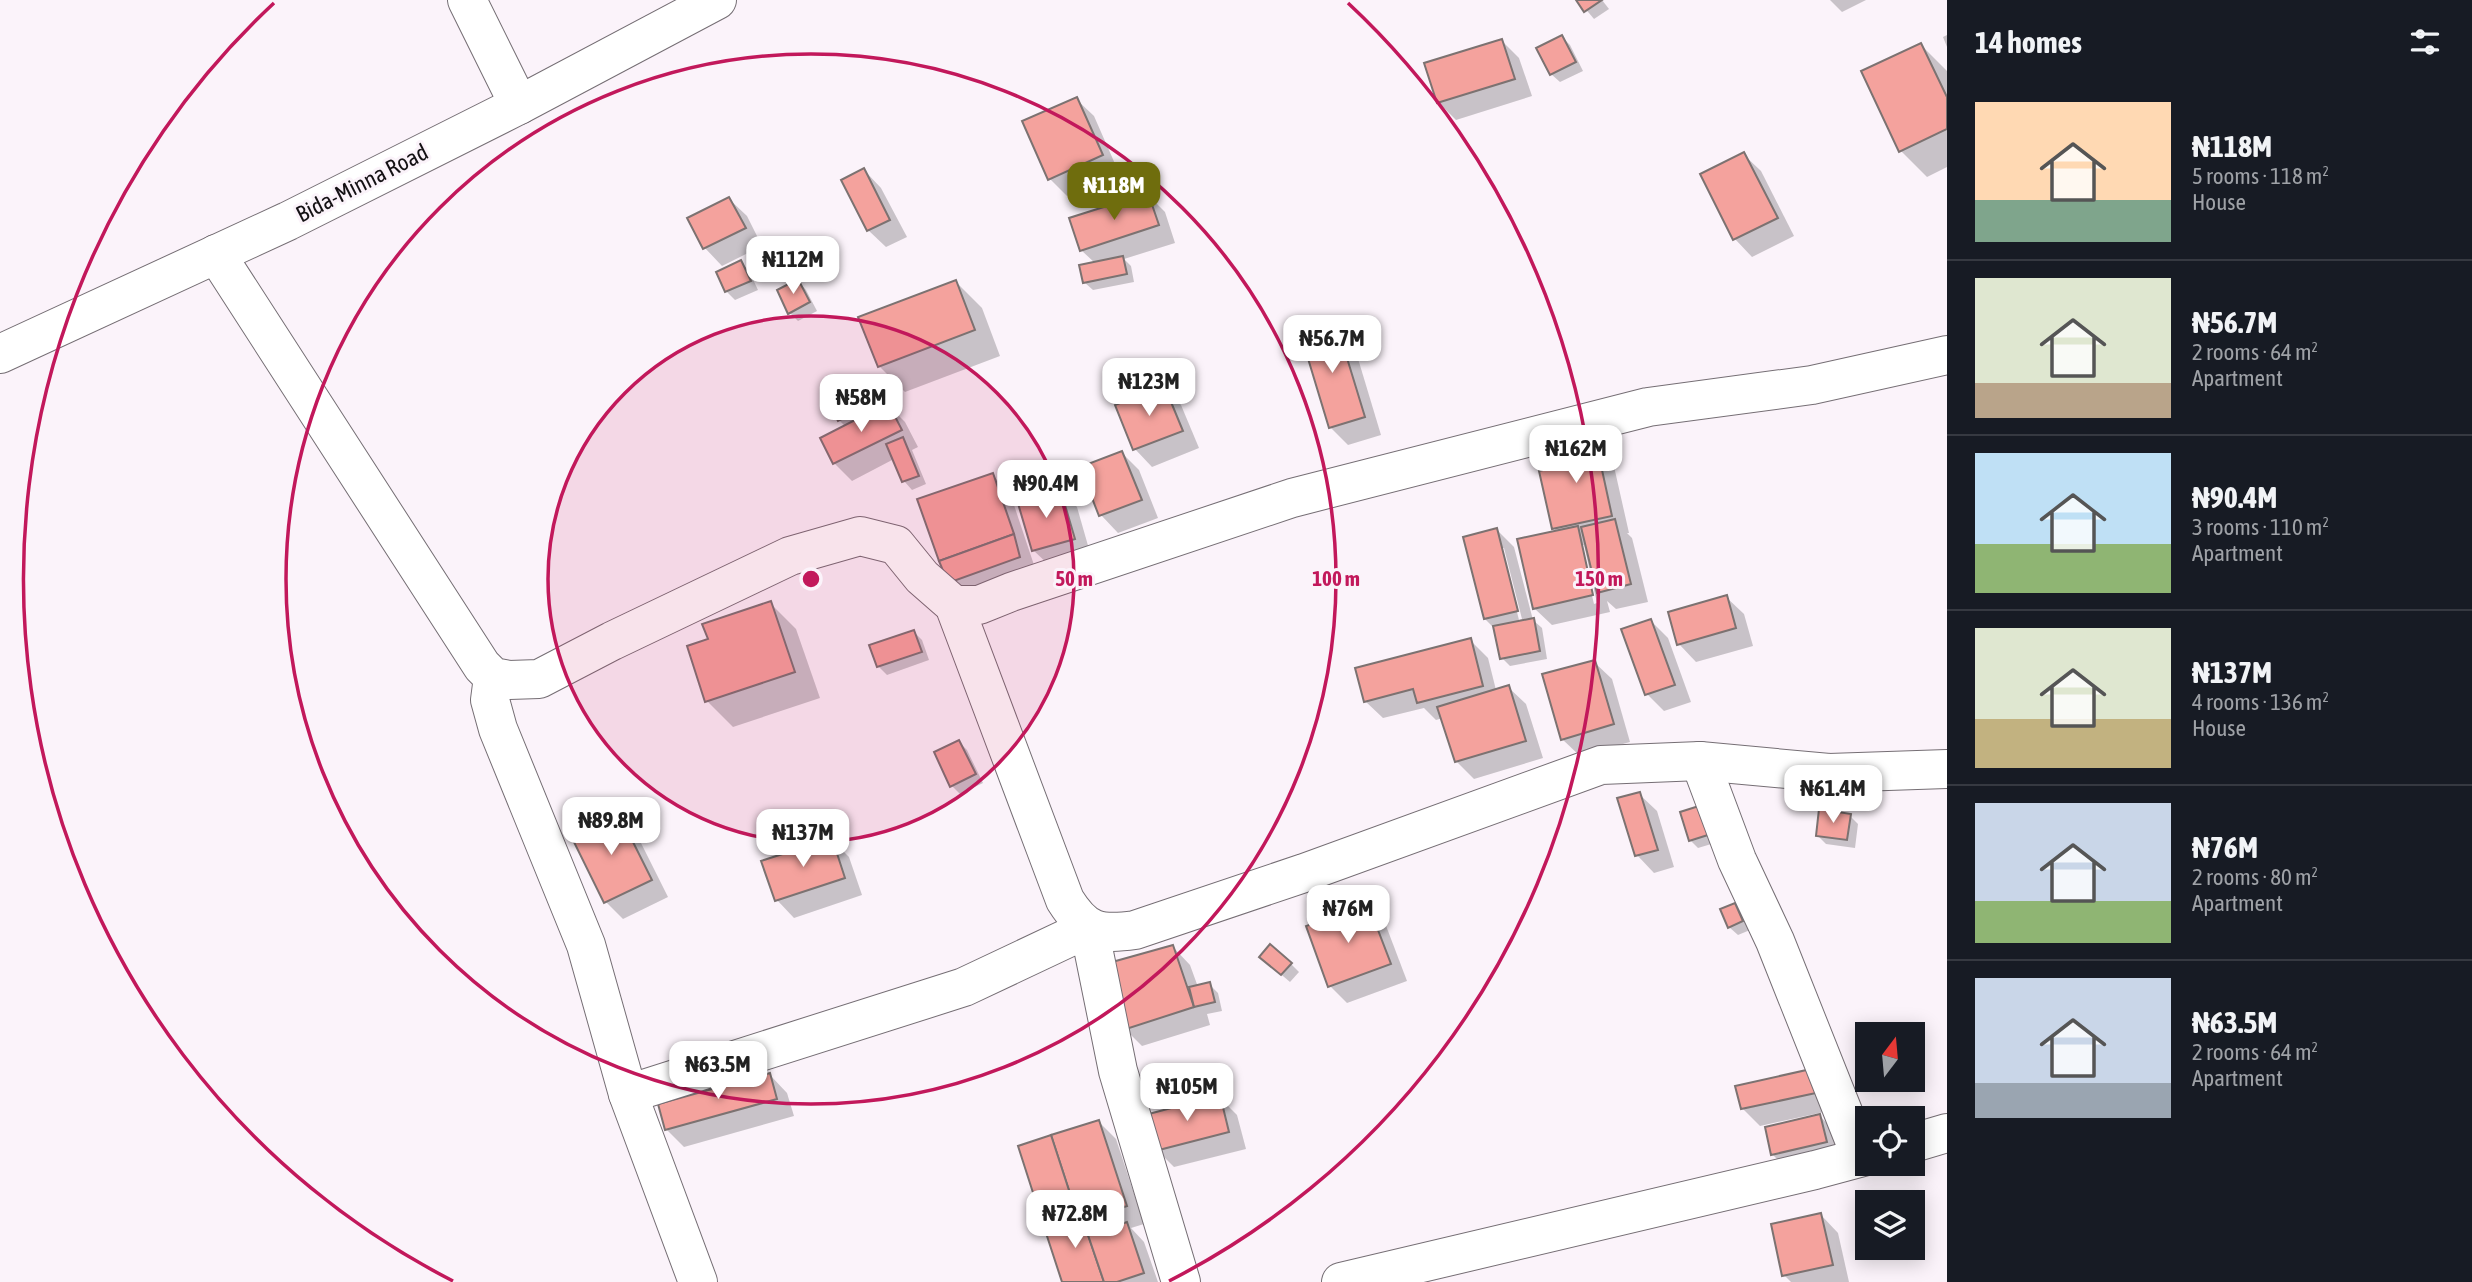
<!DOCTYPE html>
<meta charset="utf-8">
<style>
:root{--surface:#171b24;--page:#20242c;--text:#f1f3f6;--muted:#9ea1a6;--line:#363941;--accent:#6f6d0d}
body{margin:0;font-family:"Asap Condensed",sans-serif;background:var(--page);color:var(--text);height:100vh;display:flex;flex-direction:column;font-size:26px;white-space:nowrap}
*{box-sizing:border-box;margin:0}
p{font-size:23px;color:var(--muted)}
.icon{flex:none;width:38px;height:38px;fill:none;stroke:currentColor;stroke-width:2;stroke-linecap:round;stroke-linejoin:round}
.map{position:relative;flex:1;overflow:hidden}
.panel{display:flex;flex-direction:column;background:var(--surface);width:525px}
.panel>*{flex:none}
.needle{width:46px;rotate:16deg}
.buttons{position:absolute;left:1855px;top:1022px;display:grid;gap:14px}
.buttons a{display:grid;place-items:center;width:70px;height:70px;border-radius:0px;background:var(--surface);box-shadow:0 4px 18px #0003;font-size:35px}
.price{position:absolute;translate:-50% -60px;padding:0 16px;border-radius:14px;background:#fff;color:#222;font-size:23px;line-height:46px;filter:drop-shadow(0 2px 4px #0008)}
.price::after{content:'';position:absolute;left:50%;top:42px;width:21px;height:16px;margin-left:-10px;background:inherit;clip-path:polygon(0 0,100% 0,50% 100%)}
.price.selected{background:var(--accent);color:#fff}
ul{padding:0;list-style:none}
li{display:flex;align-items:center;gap:21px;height:175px;padding:0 28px}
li+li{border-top:2px solid var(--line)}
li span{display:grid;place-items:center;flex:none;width:196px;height:140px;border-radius:0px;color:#555}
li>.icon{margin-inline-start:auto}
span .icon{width:84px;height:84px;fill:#fffc;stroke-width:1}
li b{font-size:30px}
h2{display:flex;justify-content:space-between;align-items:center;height:84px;padding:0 28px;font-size:30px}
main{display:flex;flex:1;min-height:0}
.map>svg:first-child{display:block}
.shadow{fill:#0003;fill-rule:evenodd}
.building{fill:#f4a29d;stroke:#7c7271;stroke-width:2}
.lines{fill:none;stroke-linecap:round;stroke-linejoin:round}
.minor-casing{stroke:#756e74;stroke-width:40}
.major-casing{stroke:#756e74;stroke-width:40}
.minor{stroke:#fff;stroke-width:38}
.major{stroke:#fff;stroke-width:38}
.ring{fill:none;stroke:#c2185b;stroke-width:3.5}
.labels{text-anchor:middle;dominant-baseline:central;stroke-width:6;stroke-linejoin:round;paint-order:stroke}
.street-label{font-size:23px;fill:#141114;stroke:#fbf3fa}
.centre{fill:#c2185b;stroke:#fbf3fa;stroke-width:3.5}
.ring-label{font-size:21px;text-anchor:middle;font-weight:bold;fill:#c2185b;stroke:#fbf3fa;stroke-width:6;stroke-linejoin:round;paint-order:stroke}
</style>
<main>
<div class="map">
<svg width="1947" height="1282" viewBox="0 0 1947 1282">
<rect width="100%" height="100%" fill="#fbf3fa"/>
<g class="shadow">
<polygon points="1578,0 1602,0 1609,9 1594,19"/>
<polygon points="1830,0 1866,0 1842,12"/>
<polygon points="1947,35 1947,47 1943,37"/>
<polygon points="1562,37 1570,45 1583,71 1560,82 1551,74"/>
<polygon points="1502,41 1519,58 1532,96 1456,120 1438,102"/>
<polygon points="1921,45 1947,71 1947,167 1927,177 1901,151"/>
<polygon points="1076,99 1094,116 1119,173 1067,196 1050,179"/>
<polygon points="1743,154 1761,171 1794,236 1752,257 1735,239 1702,174"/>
<polygon points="864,170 881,188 907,237 886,247 868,230"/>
<polygon points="1148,195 1165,212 1175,243 1124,259 1131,266 1134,282 1093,290 1084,282 1095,263 1081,250"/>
<polygon points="729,199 747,216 762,246 722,266 705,248 690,219"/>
<polygon points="741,262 749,271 758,290 735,300 726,291"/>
<polygon points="798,281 806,290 817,311 798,321 790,313"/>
<polygon points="956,282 982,308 1000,356 905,392 879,366"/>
<polygon points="1336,324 1353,342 1381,435 1348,445 1330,427"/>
<polygon points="863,387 871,395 878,410 888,405 905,422 918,447 912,450 926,484 912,490 904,481 894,459 852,481 834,463 845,426 839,420"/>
<polygon points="1164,387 1181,405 1199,448 1152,467 1135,449"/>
<path d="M1593,435l18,18 18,80h-2l5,5 16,64 -32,7 -9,-8 3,11 -58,13 -18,-17 23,-76 -3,-4 15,-62zM1580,545h4l13,58 -3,1z"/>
<polygon points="1122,453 1139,470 1158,518 1118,533 1101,515 1082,468"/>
<polygon points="992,475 1010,493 1037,574 967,600 950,582"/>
<polygon points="1060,490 1077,507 1091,556 1051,567 1033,550"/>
<path d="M1497,530l17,17 19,73 9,8 5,31 -37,7 -8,-8 -7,-29 -10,-10zM1501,548h3l18,71 -3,1z"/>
<polygon points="1726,597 1744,614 1753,646 1696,662 1679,644 1670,613"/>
<polygon points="770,603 796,629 820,698 733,727 707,701"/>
<polygon points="1651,621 1668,638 1691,702 1664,711 1647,694"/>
<polygon points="914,632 922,640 929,660 887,675 879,667 872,646"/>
<polygon points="1470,640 1488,658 1496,690 1508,687 1526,704 1543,758 1474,779 1456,761 1443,718 1436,720 1424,708 1383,718 1365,701"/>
<polygon points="1594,662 1612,679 1630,742 1580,756 1562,739"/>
<polygon points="959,742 967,750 983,783 960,794 952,786"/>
<polygon points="1639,794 1657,811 1674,867 1654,873 1637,855"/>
<polygon points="617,812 634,829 668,897 623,919 606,902"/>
<polygon points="1682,813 1718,842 1698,848 1690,840"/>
<polygon points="1850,816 1858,824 1855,848 1826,844 1818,836"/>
<polygon points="832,840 849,857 862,895 794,918 777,900"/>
<polygon points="1735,905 1743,913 1750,930 1738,935 1729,927"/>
<polygon points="1368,906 1385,923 1407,981 1347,1003 1330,986"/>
<polygon points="1173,947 1190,965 1198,987 1209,984 1218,993 1222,1011 1207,1014 1210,1025 1142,1046 1125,1029"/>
<polygon points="1291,964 1299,972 1290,982 1270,965"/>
<polygon points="1810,1071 1833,1110 1760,1126 1742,1108"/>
<polygon points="770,1075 787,1093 794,1116 684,1147 666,1129"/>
<polygon points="1219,1097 1237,1115 1246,1149 1174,1167 1157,1150"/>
<polygon points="1820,1116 1837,1134 1844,1160 1790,1172 1772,1154"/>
<polygon points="1099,1122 1116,1139 1144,1224 1131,1228 1144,1242 1158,1282 1064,1282"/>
<polygon points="1821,1215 1838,1233 1849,1282 1791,1282 1784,1275"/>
</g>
<g class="building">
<polygon points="1576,0 1602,0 1584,12"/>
<polygon points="1562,35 1576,62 1550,75 1536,48"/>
<polygon points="1502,39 1515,79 1437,103 1424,63"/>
<polygon points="1921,43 1947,97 1947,129 1899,152 1861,71"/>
<polygon points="1077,97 1103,155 1048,180 1022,121"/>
<polygon points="1744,152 1778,218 1733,240 1700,174"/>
<polygon points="864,168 890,220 867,231 841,180"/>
<polygon points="1148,193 1159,225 1080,251 1069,218"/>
<polygon points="729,197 746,228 703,249 687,218"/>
<polygon points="1123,256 1127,274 1083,283 1079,265"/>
<polygon points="741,260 751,281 725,292 716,272"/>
<polygon points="798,279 810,302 788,314 777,290"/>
<polygon points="956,280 975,330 878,367 858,317"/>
<polygon points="1336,322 1365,417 1329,428 1300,332"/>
<polygon points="863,385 872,404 838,421 828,401"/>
<polygon points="1164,385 1183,431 1133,450 1115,405"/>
<polygon points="888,403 902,430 833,464 820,438"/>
<polygon points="1594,433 1612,516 1552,529 1539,471 1567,464 1562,441"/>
<polygon points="903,437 919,476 902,482 886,444"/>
<polygon points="1122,451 1142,500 1099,516 1080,467"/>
<polygon points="993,473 1014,534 939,561 917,499"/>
<polygon points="1060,488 1075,539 1032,551 1017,500"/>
<polygon points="1615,519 1631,584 1597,593 1581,527"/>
<polygon points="1578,526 1593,595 1533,609 1517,539"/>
<polygon points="1497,528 1518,611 1484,619 1463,537"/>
<polygon points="1014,534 1020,557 948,583 939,561"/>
<polygon points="1727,595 1736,628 1677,645 1668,612"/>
<polygon points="771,601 795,672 705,702 687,646 708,639 702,624"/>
<polygon points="1534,618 1540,651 1500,659 1493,626"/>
<polygon points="1651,619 1675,685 1645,695 1621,629"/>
<polygon points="914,630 922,652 877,667 869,645"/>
<polygon points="1471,638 1483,686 1417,703 1413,689 1364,702 1355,668"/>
<polygon points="1595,660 1614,724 1561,740 1542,674"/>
<polygon points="1509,685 1526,741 1455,762 1437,707"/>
<polygon points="959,740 976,774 950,787 934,752"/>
<polygon points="1640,792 1658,850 1635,856 1617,798"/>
<polygon points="1702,805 1711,834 1689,841 1680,812"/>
<polygon points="1819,809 1851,814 1847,840 1816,836"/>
<polygon points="617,810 652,880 604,903 570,834"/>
<polygon points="832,838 845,878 775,901 761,861"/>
<polygon points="1735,903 1743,921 1728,928 1720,909"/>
<polygon points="1368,904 1391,964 1328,987 1306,926"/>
<polygon points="1270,944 1292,963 1281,975 1259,957"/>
<polygon points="1173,945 1194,1007 1123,1030 1105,964"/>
<polygon points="1210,982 1215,1002 1194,1007 1189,987"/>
<polygon points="1811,1069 1816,1093 1741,1109 1735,1086"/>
<polygon points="770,1073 777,1099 665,1130 658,1104"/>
<polygon points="1220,1095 1229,1132 1155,1151 1145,1115"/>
<polygon points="1820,1114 1827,1142 1771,1155 1765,1127"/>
<polygon points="1099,1120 1127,1206 1092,1217 1090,1211 1077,1215 1051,1135"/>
<polygon points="1051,1135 1077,1215 1065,1218 1067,1223 1045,1230 1018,1146"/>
<polygon points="1090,1211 1097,1231 1088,1235 1104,1282 1062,1282 1045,1230 1067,1223 1065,1218"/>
<polygon points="1821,1213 1833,1265 1782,1276 1771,1224"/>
<polygon points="1127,1222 1144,1273 1117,1282 1104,1282 1088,1235"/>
</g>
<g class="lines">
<g class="minor-casing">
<g id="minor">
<polyline points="467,0 519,105"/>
<path d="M216,254l266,412 11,11 16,3 30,-1 73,-38 178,-85 70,-20 36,9 26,32 32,28 111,295c20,32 34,35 70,30l169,-57 297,-108 99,-4 129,12 118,-4"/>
<polyline points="954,605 979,605 1011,592 1292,498 1648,407 1812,385 1947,355"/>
<polyline points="493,677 490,700 498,729 586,945 628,1094 698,1282"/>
<polyline points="1700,761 1737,860 1775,941 1861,1157"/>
<polyline points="628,1094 964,987 1089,928 1118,1071 1181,1282"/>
<polyline points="1913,1143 1947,1133"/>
<polyline points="1341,1282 1815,1170 1867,1156"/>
</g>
</g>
<g class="major-casing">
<polyline id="major" points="0,354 288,221 519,105 717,0"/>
</g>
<use href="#minor" class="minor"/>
<use href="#major" class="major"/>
</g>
<circle cx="811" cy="579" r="263" fill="#c2185b" fill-opacity=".12"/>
<g class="ring">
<circle cx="811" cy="579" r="263"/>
<circle cx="811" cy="579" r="525"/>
<path d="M453 1281A788 788 0 0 1 274 3M1348 3A788 788 0 0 1 1169 1281"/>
</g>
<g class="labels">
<g class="street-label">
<text transform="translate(362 183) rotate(-27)">Bida-Minna Road</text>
</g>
</g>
<circle cx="811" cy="579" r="10" class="centre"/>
<g class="ring-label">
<text x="1074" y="586">50 m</text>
<text x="1336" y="586">100 m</text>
<text x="1599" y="586">150 m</text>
</g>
</svg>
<div class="buttons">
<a><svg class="needle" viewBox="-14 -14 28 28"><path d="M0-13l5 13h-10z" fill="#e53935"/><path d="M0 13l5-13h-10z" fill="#9ea1a6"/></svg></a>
<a><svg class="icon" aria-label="locate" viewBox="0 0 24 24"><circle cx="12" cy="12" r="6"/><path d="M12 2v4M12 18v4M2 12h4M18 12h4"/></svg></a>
<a><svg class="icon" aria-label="layers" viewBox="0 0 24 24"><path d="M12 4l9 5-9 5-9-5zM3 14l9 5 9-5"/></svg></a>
</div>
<b class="price selected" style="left:1114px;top:222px">₦118M</b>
<b class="price" style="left:793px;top:296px">₦112M</b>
<b class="price" style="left:1332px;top:375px">₦56.7M</b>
<b class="price" style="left:1149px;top:418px">₦123M</b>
<b class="price" style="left:861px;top:434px">₦58M</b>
<b class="price" style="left:1576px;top:485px">₦162M</b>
<b class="price" style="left:1046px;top:520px">₦90.4M</b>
<b class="price" style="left:1833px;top:825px">₦61.4M</b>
<b class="price" style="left:611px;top:857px">₦89.8M</b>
<b class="price" style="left:803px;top:869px">₦137M</b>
<b class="price" style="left:1348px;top:945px">₦76M</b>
<b class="price" style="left:718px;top:1101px">₦63.5M</b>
<b class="price" style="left:1187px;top:1123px">₦105M</b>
<b class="price" style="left:1075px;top:1250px">₦72.8M</b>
</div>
<section class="panel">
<h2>14 homes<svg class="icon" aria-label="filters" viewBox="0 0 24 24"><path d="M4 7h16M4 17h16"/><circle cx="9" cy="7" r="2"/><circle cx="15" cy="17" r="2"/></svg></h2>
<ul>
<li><span style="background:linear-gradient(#ffd9b3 70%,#7fa58c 0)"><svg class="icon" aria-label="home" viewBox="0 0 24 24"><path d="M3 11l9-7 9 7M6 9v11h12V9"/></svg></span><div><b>₦118M</b><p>5 rooms · 118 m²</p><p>House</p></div></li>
<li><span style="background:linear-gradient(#dfe7d0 75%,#b9a48a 0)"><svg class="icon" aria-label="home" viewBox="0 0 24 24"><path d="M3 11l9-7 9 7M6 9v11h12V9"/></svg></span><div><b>₦56.7M</b><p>2 rooms · 64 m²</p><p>Apartment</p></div></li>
<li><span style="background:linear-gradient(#bfe0f5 65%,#8fb573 0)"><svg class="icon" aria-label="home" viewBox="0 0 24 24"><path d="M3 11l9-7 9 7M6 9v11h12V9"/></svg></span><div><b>₦90.4M</b><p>3 rooms · 110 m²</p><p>Apartment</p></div></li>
<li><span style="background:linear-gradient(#dfe7d0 65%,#c2b280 0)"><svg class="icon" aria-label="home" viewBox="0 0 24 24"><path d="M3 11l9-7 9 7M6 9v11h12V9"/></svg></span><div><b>₦137M</b><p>4 rooms · 136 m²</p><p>House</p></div></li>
<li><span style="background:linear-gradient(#c9d6e8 70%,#8fb573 0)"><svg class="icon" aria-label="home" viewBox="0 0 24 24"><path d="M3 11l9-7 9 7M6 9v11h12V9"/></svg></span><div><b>₦76M</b><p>2 rooms · 80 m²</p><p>Apartment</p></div></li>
<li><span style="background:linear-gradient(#c9d6e8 75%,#9aa5b1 0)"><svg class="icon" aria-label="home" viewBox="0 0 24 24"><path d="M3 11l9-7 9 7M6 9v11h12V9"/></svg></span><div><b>₦63.5M</b><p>2 rooms · 64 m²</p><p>Apartment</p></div></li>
</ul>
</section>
</main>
